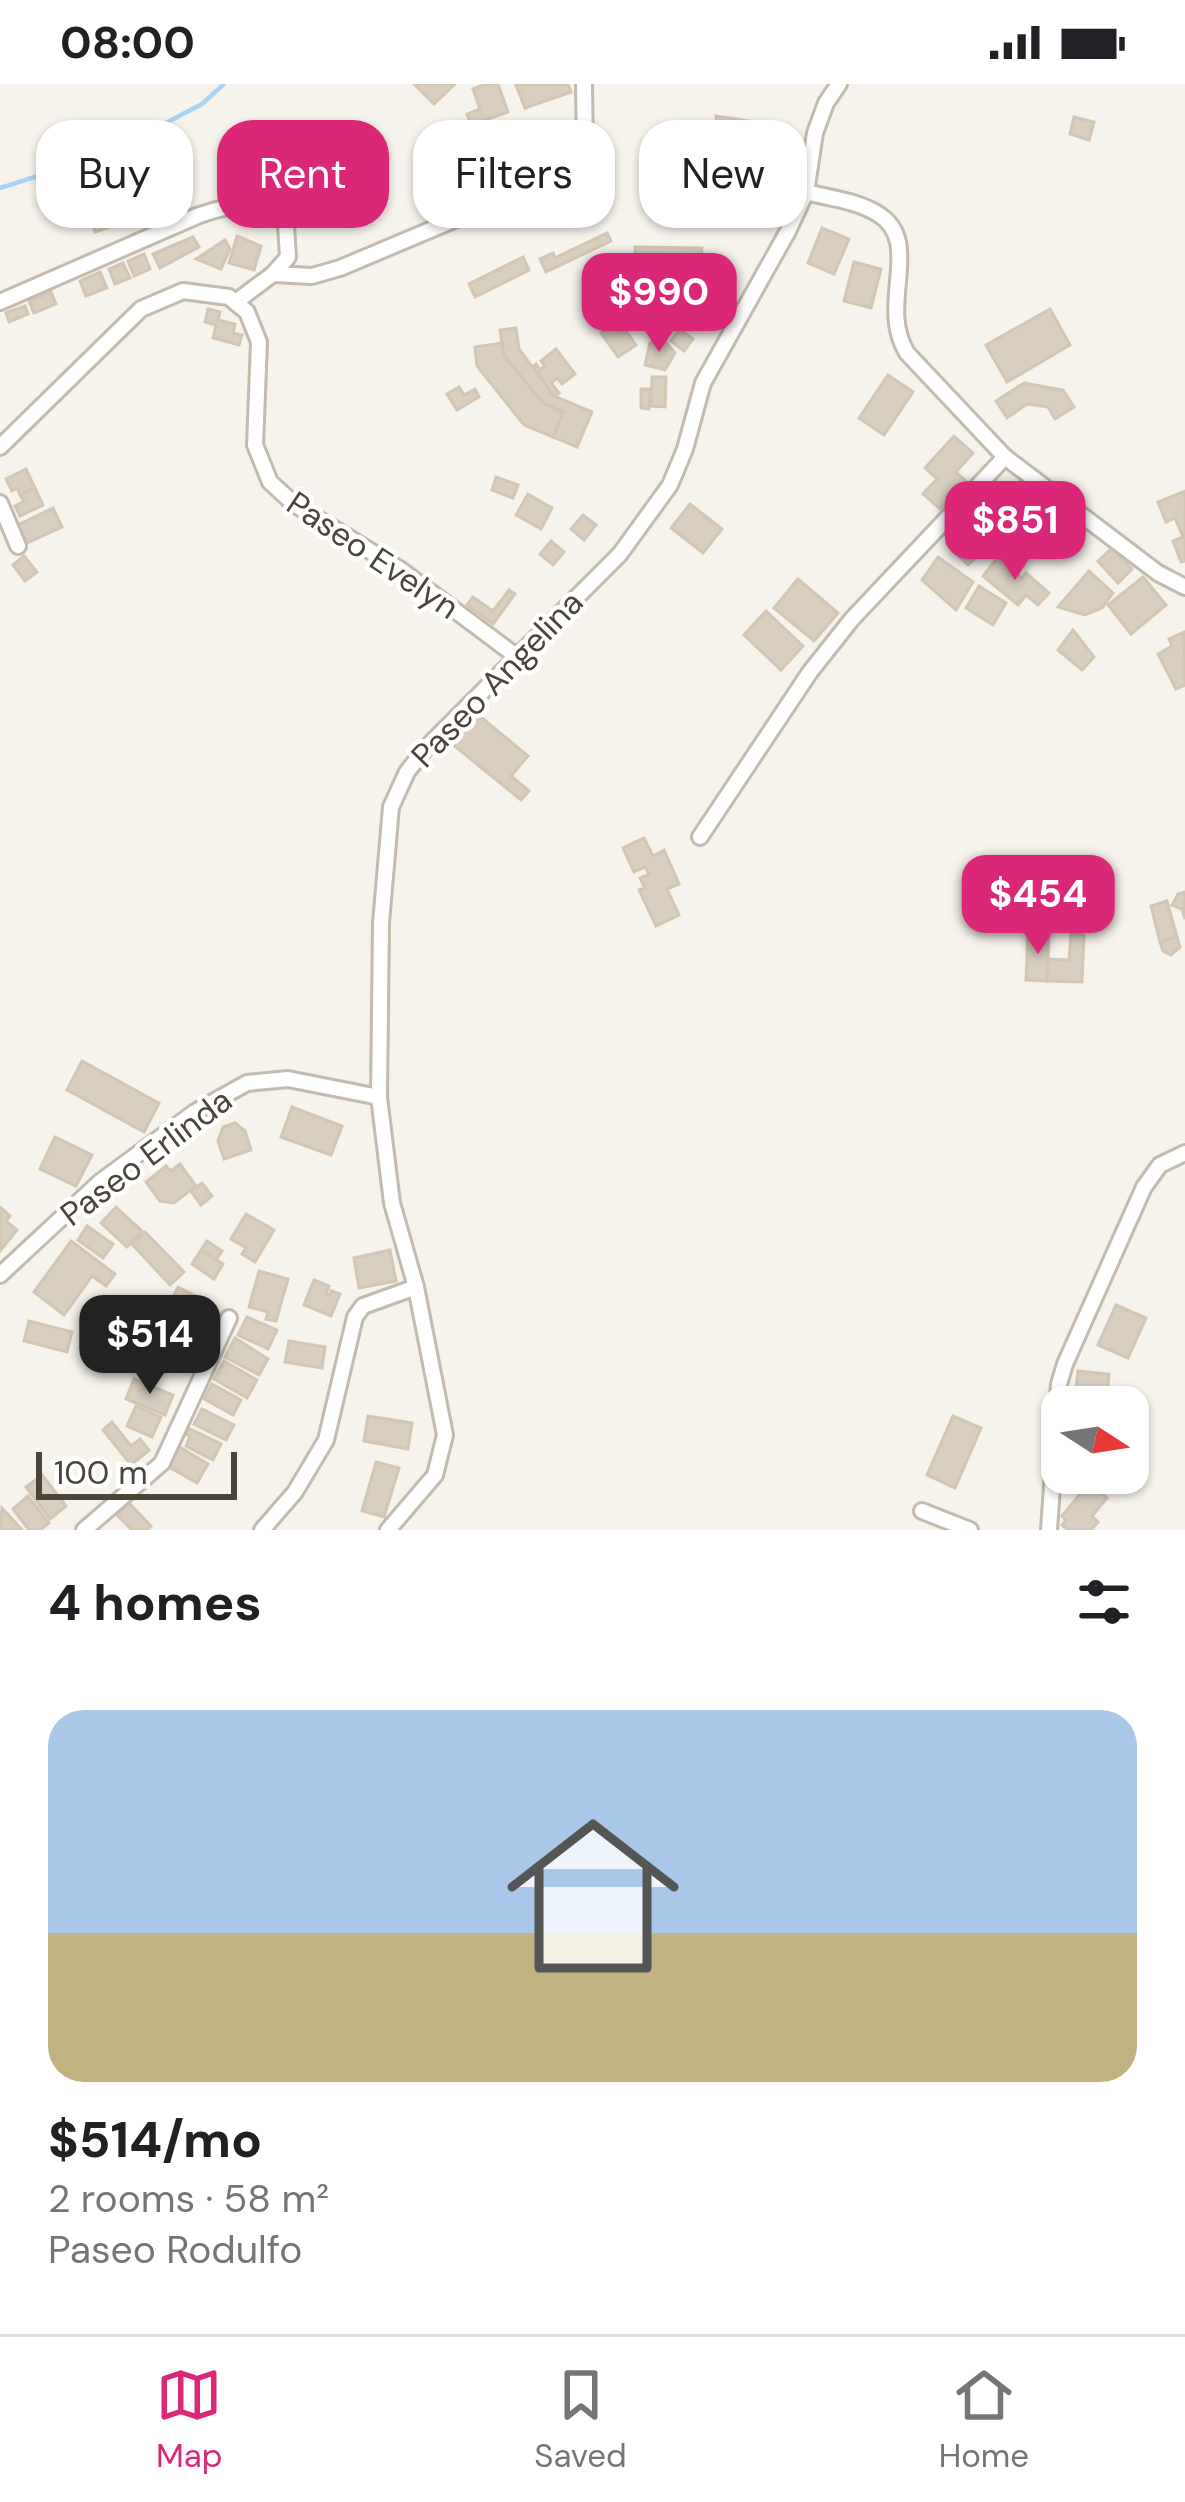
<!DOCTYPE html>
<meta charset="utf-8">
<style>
:root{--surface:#fff;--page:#f6f6f6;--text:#202124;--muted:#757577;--line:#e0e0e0;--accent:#db2777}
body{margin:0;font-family:"DM Sans",sans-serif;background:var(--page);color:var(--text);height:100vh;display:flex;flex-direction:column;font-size:45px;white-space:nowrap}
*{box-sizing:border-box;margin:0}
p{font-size:39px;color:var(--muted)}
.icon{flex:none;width:66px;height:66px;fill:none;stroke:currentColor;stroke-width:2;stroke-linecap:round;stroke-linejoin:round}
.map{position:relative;height:1446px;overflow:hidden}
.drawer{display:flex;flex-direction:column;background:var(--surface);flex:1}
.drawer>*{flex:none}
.hud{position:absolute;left:36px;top:36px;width:1113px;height:108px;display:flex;gap:24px}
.needle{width:78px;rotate:102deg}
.tools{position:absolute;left:1041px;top:1302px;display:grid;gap:24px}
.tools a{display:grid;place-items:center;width:108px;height:108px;border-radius:24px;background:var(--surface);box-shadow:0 3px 9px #0004;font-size:60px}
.scale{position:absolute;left:36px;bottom:30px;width:201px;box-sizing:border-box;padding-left:12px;border:6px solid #4b4439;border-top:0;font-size:33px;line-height:42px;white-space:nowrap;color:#4b4439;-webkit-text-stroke:9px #fff;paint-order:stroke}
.price{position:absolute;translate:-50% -102px;padding:0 27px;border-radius:24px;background:var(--accent);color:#fff;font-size:39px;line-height:78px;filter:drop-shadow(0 3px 6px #0008)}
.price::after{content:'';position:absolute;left:50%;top:72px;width:36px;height:27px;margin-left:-18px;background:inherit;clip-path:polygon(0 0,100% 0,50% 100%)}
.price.current{background:#222;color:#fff}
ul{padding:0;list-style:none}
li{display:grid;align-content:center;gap:24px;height:636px;padding:0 48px}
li+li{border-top:3px solid var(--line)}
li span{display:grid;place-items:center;height:372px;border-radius:36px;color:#555}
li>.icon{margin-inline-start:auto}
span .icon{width:216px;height:216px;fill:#fffc;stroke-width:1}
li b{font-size:51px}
h2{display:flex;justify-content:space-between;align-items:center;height:144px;padding:0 48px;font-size:51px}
.pill{padding:0 42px;border-radius:36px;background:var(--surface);box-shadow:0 3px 9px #0004;font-size:42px;line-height:108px}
.pill.current{background:var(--accent);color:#fff}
.status{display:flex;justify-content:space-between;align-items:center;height:84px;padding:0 60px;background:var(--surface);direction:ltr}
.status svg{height:33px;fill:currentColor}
.dock{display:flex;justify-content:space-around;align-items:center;height:168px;border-top:3px solid var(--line);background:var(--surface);font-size:33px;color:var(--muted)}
.dock a{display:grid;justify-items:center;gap:6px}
.dock .current{color:var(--accent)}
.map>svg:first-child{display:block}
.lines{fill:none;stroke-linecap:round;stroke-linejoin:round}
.stream{stroke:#a9d4f2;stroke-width:4.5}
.building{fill:#d8cfc1;stroke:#d3c7b4;stroke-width:3}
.minor-casing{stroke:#c2bbae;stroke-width:20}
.minor{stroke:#fff;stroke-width:14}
.labels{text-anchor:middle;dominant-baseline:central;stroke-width:9;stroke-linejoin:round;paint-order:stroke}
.street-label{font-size:33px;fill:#4b4439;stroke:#fff}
</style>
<div class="status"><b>08:00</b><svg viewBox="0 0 49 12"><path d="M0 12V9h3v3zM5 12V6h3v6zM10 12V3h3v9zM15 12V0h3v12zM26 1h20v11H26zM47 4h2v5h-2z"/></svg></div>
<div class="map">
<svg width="1185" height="1446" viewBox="0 0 1185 1446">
<rect width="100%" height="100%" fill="#f6f3ec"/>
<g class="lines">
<polyline class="stream" points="0,104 53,87 78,70 110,68 202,20 224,0"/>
</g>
<g class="building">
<polygon points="414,0 455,0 434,20"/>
<polygon points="486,0 498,0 508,28 471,41 467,30 480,25 473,5"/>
<polygon points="568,0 571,8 525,24 516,1"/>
<polygon points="716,32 776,41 779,53 786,58 791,92 741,86 738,60 720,57"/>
<polygon points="1074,33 1094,38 1089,56 1070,50"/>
<polygon points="474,48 487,81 467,89 454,56"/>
<polygon points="443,57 457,100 431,109 417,66"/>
<polygon points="716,92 764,99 761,118 713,110"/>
<polygon points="492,96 498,113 485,117 480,100"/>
<polygon points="462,109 467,125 455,128 450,112"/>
<polygon points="125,117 131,136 95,148 89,129"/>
<polygon points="822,144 849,155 834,190 808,179"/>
<polygon points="607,149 611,157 546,188 540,175 553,169 555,174"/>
<polygon points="237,152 261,162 254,186 229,179"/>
<polygon points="193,153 199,163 160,184 153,170"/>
<polygon points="225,156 230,165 221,185 196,175"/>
<polygon points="635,163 702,164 701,202 634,201"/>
<polygon points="144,170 150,185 134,192 128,177"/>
<polygon points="523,173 529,186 475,213 469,200"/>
<polygon points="854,178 881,185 871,224 844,217"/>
<polygon points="123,179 130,194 115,200 109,185"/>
<polygon points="100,188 107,204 86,212 80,197"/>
<polygon points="51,208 56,220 34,229 29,217"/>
<polygon points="25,222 28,230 9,238 6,229"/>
<polygon points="208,225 220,228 218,236 235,240 233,249 242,251 239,261 213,254 216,241 205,238"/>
<polygon points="1050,225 1070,261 1007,298 986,261"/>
<polygon points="619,237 636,261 618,273 601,249"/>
<polygon points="516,244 519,265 554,312 592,328 577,363 553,353 563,328 544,320 504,272 500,246"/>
<polygon points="680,245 693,255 684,267 671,257"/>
<polygon points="662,254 675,269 665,286 645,281 650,259"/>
<polygon points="502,259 504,272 544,320 563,328 553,353 524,341 477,282 475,263"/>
<polygon points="556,265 575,290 562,300 557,294 551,299 559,309 554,312 533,283 536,280 540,286 545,282 541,277"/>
<polygon points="888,291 913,308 884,351 859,334"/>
<polygon points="652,293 666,293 665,323 651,322"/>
<polygon points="1024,299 1063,306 1074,323 1055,335 1048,323 1027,320 1007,334 996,317"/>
<polygon points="459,303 464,311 475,305 479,313 457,326 447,310"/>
<polygon points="641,305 650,305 649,325 641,324"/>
<polygon points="954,352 973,369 956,388 966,397 940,425 923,410 937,395 925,384"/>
<polygon points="26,385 35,404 20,411 17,404 12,407 6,395"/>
<polygon points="496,393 518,401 513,414 492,406"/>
<polygon points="1020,397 1044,414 1029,437 1021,432 1030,419 1015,409 1007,420 998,414 1007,400 1014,405"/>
<polygon points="35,404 43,421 20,432 15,422 24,417 20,411"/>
<polygon points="1185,407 1185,477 1181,478 1173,457 1183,453 1175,434 1166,438 1158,418"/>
<polygon points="1015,409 1030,419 1021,432 1029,437 1014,458 983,436 998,414 1007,420"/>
<polygon points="528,410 552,424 541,445 516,431"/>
<polygon points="690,420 722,445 703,469 671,444"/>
<polygon points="53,424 62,443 27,459 18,441"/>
<polygon points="583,431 596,441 584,456 571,445"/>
<polygon points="968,441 988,462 968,481 947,460"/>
<polygon points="551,457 564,468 553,481 540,470"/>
<polygon points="1112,464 1132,485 1118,499 1098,477"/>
<polygon points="24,472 37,488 25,497 13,481"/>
<polygon points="938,473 973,498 956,526 922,496"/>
<polygon points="998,473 1022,494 1026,489 1049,509 1038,521 1026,511 1018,521 983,492"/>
<polygon points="1089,487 1113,509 1102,524 1085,531 1058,523"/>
<polygon points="1143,493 1166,521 1131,550 1108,521"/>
<polygon points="798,495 838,529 814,557 774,524"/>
<polygon points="979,502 1006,519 993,541 966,524"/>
<polygon points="509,506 515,510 493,540 467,521 473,513 493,527"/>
<polygon points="766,527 803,562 781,586 744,551"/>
<polygon points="1073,546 1094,573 1082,586 1058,566"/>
<polygon points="1184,548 1185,601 1176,605 1158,570 1172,562 1169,555"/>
<polygon points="476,629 528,672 511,692 529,707 521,716 451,659"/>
<polygon points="644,754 653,772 664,766 679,800 667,805 679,831 656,842 639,806 645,804 640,794 649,790 645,783 634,788 623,764"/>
<polygon points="1185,808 1185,835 1182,825 1172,821 1178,810"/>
<polygon points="1167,817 1177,853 1160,858 1151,822"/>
<polygon points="1028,848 1049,849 1047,897 1026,896"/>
<polygon points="1071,850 1084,851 1082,898 1047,897 1048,875 1069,876"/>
<polygon points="1177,853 1180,863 1171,871 1163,867 1160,858"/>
<polygon points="82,977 159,1019 144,1048 67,1006"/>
<polygon points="292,1023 342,1042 331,1071 281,1053"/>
<polygon points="235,1039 245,1047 251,1066 224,1075 218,1057 223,1043"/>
<polygon points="55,1053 92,1071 76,1102 40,1085"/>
<polygon points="180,1080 196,1102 174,1119 160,1117 146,1098 166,1082 171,1087"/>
<polygon points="202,1099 212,1112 201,1121 191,1107"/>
<polygon points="0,1123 10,1132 6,1137 17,1146 0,1167"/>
<polygon points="116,1123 142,1147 127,1163 101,1139"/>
<polygon points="246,1130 274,1146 255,1178 242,1170 246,1164 231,1155"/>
<polygon points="87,1142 113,1160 103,1174 78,1156"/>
<polygon points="145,1148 184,1188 170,1201 132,1160"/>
<polygon points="71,1157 115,1190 106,1202 92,1192 64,1231 34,1208"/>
<polygon points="207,1157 222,1167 216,1176 201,1166"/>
<polygon points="201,1166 223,1180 214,1195 192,1180"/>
<polygon points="390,1166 396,1197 359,1204 354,1174"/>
<polygon points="259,1187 288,1195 276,1237 266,1235 268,1228 249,1223"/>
<polygon points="314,1196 329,1202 326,1210 330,1211 331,1207 340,1210 331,1232 304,1221"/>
<polygon points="178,1203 215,1222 206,1240 169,1221"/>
<polygon points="1116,1221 1146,1234 1128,1274 1098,1261"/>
<polygon points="247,1233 277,1246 268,1265 238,1251"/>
<polygon points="29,1237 72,1248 67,1268 24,1257"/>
<polygon points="235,1254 268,1275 259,1291 225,1273"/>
<polygon points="289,1257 325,1263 322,1284 285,1278"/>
<polygon points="224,1277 257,1296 247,1314 214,1295"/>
<polygon points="1078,1287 1109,1290 1106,1323 1074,1323"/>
<polygon points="134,1295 173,1311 165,1331 126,1315"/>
<polygon points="212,1300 241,1316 233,1331 204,1315"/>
<polygon points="136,1322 161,1333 152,1353 127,1342"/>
<polygon points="202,1325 234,1341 226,1356 194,1340"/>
<polygon points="368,1332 412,1339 408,1365 364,1357"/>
<polygon points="953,1332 981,1344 955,1404 927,1391"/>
<polygon points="112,1338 131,1362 140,1355 149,1366 131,1381 103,1346"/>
<polygon points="188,1344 221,1360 213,1376 186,1362 190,1353 186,1350"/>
<polygon points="178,1362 208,1380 197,1399 167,1382"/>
<polygon points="376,1378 399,1384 384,1433 362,1427"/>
<polygon points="42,1391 66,1422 50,1435 26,1403"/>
<polygon points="1089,1399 1107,1414 1092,1432 1098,1438 1091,1446 1068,1446 1062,1441 1066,1436 1062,1432"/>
<polygon points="28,1412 49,1439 40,1446 29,1446 13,1425"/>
<polygon points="129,1419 151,1442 147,1446 132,1446 117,1431"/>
<polygon points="2,1424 22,1446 0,1446"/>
</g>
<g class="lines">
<g class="minor-casing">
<g id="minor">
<path d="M806,108c23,6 52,9 72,22 46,28 -1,91 29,139l98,104 153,116 27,14"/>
<polyline points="273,190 312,192 340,184 570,87 583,79 585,70 584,0"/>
<path d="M0,218l197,-86c31,-11 66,-21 89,9l2,32 -15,17 -36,27"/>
<polyline points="0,363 141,225 183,207 229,213 247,228 259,258 255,361 270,398 294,420 401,486 516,572"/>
<polyline points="0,419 18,462"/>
<polyline points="700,753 810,588 852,535 1005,373"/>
<polyline points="0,1191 100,1098 195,1028 247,999 288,995 379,1013"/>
<polyline points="922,1427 970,1446"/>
<polyline points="84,1446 162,1379 229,1234"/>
<polyline points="262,1446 295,1408 326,1356 355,1233 363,1222 416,1203"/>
<polyline points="388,1446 435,1391 445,1351 416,1203 392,1119 379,1013 381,839 391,723 407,688 425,665 620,470 670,401 685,365 703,299 788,147 806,108 815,49 826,19 839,0"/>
<polyline points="1049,1446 1059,1300 1065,1280 1144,1103 1160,1081 1185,1069"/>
</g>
</g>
<use href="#minor" class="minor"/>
</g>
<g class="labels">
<g class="street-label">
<text transform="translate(373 471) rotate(34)">Paseo Evelyn</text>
<text transform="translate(497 595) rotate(-46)">Paseo Angelina</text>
<text transform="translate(146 1073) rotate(-37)">Paseo Erlinda</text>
</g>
</g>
</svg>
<div class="tools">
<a><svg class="needle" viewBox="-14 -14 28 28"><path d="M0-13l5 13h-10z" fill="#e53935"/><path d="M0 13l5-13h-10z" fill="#757577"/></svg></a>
</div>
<div class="scale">100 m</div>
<b class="price" style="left:659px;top:271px">$990</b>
<b class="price" style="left:1015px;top:499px">$851</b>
<b class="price" style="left:1038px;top:873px">$454</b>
<b class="price current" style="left:150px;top:1313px">$514</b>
<div class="hud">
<a class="pill">Buy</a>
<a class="pill current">Rent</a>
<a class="pill">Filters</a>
<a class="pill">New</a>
</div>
</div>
<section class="drawer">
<h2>4 homes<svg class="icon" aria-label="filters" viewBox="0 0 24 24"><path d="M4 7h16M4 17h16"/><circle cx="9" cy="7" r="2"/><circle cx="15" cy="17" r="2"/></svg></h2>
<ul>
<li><span style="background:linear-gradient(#a9c7e8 60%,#c2b280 0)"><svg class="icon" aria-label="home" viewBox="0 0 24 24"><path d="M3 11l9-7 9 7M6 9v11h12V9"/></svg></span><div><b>$514/mo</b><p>2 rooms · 58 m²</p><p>Paseo Rodulfo</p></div></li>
</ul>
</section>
<nav class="dock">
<a class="current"><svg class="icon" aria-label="map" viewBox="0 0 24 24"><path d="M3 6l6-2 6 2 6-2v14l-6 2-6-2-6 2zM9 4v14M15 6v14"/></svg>Map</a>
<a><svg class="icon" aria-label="saved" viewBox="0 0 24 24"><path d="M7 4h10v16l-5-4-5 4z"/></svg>Saved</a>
<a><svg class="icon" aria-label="home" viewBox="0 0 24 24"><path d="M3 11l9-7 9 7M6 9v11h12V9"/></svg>Home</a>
</nav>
